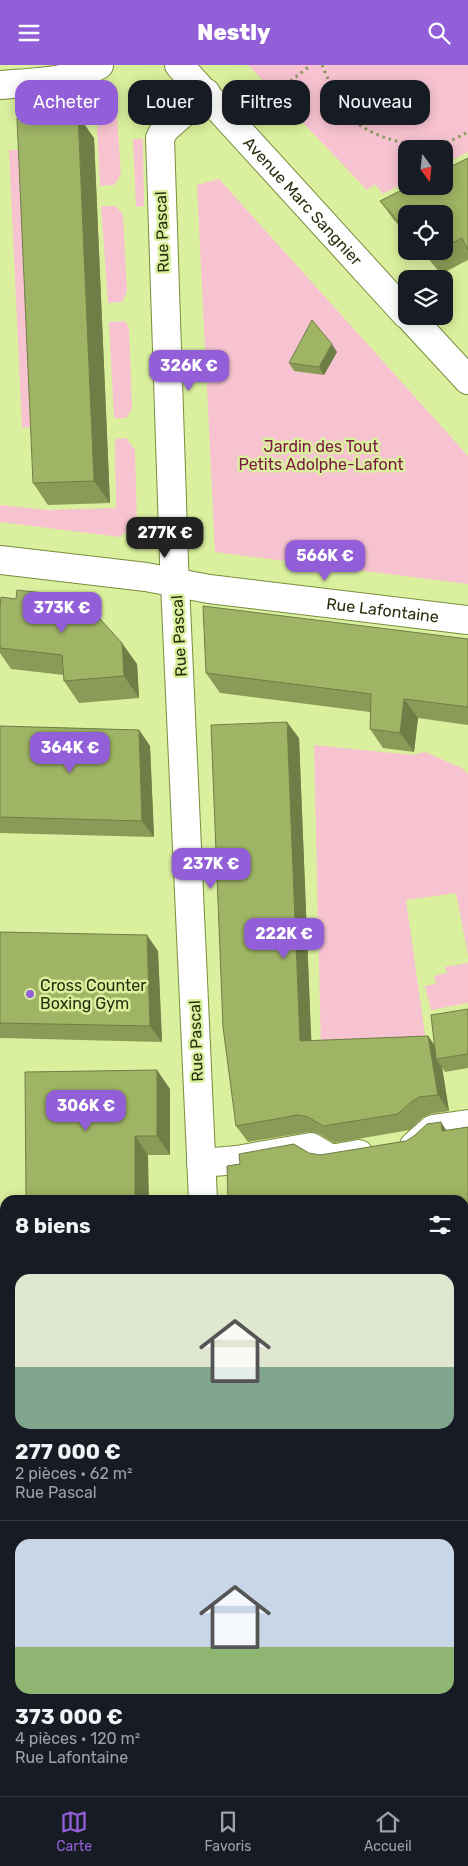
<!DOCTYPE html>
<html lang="fr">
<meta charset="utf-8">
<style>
:root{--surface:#171b24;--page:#242831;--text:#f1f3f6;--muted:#9ea1a6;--line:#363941;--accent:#935fd8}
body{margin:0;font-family:Rubik,sans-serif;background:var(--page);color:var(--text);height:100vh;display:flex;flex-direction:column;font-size:19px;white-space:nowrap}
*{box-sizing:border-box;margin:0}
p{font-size:16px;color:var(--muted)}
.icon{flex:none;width:28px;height:28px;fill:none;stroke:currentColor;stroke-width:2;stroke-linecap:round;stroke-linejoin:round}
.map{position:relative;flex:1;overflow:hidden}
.sheet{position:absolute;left:0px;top:1130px;width:469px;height:601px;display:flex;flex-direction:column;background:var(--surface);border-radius:15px 15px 0 0;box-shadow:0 2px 12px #0003}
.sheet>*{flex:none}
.guide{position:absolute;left:15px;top:15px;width:439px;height:45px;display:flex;gap:10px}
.needle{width:32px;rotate:165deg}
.controls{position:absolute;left:398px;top:75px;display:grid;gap:10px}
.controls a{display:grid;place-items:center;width:55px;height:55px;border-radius:10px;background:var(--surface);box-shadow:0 2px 12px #0003;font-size:25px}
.price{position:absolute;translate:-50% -42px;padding:0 11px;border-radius:10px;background:var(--accent);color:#fff;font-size:16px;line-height:32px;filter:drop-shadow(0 1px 2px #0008)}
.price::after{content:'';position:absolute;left:50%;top:30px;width:15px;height:11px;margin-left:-8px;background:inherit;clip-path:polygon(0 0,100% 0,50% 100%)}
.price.selected{background:#222;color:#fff}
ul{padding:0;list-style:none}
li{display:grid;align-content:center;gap:10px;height:265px;padding:0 15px}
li+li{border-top:1px solid var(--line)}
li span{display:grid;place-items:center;height:155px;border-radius:15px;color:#555}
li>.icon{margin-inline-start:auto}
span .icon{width:90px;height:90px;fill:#fffc;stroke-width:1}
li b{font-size:21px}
h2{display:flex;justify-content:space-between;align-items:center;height:60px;padding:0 15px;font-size:21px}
.tag{padding:0 18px;border-radius:15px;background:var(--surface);box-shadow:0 2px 12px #0003;font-size:18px;line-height:45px}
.tag.selected{background:var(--accent);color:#fff}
header{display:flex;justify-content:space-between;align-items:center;height:65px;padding:0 15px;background:var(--accent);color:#fff;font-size:22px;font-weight:800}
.menu{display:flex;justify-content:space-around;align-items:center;height:70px;border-top:1px solid var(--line);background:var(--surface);font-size:14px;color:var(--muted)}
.menu a{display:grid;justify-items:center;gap:2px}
.menu .selected{color:var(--accent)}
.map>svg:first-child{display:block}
.green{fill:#f8c3d1}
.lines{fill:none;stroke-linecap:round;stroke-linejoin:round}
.minor-casing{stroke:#798d3d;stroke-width:30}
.major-casing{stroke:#798d3d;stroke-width:30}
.path{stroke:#8a9a5d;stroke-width:3;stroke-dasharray:2.5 4;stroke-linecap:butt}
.minor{stroke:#fff;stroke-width:28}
.major{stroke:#fff;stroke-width:28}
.wall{fill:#899b56}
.shaded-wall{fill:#6f7e46}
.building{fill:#9fb464;stroke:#6f7e46}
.poi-dot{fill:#935fd8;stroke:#daf09e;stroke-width:2}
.labels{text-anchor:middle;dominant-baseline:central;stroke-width:5;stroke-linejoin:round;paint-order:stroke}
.street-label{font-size:16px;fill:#272f0d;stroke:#daf09e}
.park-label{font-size:16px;fill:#7b1741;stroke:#daf09e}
.poi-label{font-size:16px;fill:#272f0d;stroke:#daf09e;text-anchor:start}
</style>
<header><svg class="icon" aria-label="menu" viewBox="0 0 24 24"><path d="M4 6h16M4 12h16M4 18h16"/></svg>Nestly<svg class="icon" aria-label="search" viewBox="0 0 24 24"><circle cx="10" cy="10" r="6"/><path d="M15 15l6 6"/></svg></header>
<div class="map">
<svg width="468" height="1731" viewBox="0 0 468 1731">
<rect width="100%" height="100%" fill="#daf09e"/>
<g class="green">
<polygon points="248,0 468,0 468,87 444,99 444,84 406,84 406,117 383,129 375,119 367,125"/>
<polygon points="103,39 117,53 121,109 114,120 100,121 97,62"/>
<polygon points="133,74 143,74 144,141 136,142"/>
<polygon points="9,85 27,85 39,361 22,363"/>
<polygon points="219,114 468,391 468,519 215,487 197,120"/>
<polygon points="101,141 116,141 123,150 127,227 122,237 108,238"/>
<polygon points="125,256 129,263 132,344 126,353 114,353 109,257"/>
<polygon points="126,373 135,385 137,457 120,472 0,457 0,440 48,445 116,443 115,374"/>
<polygon points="314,680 412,690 425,687 462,703 468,709 468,890 456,828 406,835 427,984 321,987"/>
<polygon points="468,898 468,938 431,945 425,921 436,919 434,911 447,908 445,902"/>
</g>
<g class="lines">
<g class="minor-casing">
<g id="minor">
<path id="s1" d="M179,0l227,249"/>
<path d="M0,20c35,-3 69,-2 99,-20"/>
<polyline points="409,251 468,315"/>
<path id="s2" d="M0,495l146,17 63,12 259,31"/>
<polyline points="414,1081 433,1064 468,1059"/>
<polyline points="201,1098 237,1095 311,1082 331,1094 359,1089"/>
<polyline points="203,1135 174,497 160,73 165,64 206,28"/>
<polyline points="0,1469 5,1469"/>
<polyline points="464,1515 468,1515"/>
</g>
</g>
<g class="major-casing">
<g id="major">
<polyline points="0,1444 5,1444"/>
<polyline points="464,1489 468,1490"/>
</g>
</g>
<g class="path">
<path d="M322,0c8,18 16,40 30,54 21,19 64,31 91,24 9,-2 17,-7 25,-11"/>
<polyline points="270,32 311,0"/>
</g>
<use href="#minor" class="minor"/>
<use href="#major" class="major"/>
</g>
<g class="wall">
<polygon points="94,73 110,438 48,440 33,418"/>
<polygon points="468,93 468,195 441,209 422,186 444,186 444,149 406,149 406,169 394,155 380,136"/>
<polygon points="337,287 324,310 294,306 289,298"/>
<polygon points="0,543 137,599 139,633 79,638 64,616 64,610 11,604 0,588"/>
<polygon points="468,574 468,660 418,653 414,687 383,683 370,664 370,647 220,628 206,608"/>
<polygon points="0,661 139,665 150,681 154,772 0,768"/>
<polygon points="299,673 311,976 428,971 435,981 468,944 468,1003 445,1007 442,1002 449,1046 430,1049 422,1053 410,1065 334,1078 319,1069 309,1067 248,1077 236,1061"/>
<polygon points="0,867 158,886 162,977 0,973"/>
<polygon points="170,1024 170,1090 148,1090 26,1135"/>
<polygon points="468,1062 468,1471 464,1471 464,1135 309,1088 320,1090 406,1076 446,1065"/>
<polygon points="0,1281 5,1281 5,1426 0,1425"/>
<polygon points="5,1524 5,1622 0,1623 0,1525"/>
<rect x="464" y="1526" width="4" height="118"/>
<polygon points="0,1638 5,1658 5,1690 0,1691"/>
<polygon points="468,1646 468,1731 339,1731 464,1726"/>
</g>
<g class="shaded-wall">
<polygon points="78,50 94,73 110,438 94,416"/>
<polygon points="332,279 337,287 324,310 319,302"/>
<polygon points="122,578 137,599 139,633 124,611"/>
<polygon points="404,634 418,653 414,687 400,668"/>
<polygon points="287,657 299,673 312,992 300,976"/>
<polygon points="139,665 150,681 154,772 142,756"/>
<polygon points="147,870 158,886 162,977 150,961"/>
<polygon points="428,971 439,987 436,994 442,1002 449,1046 438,1030"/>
<polygon points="157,1005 170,1024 170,1090 157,1071"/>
<polygon points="441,1057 454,1077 442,1066"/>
<polygon points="135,1071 148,1090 149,1135 135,1135"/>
<polygon points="0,1638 5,1658 5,1677 0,1669"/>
<polygon points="104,1726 112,1726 113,1731 105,1731"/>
</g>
<g class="building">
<polygon points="78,50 94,416 33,418 17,53"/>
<polygon points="468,93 468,185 462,173 444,182 444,149 406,149 406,165 380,136 410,121 444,121 444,105"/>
<polygon points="425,186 434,186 428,189"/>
<polygon points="312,255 332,279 319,302 289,298"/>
<polygon points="17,525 80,532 122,578 124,611 64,616 62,590 0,583 0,543 1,532 16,534"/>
<polygon points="203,541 468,574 468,642 404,634 400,668 370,664 371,629 206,608"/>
<polygon points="287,657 300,976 428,971 438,1030 419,1032 411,1037 398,1049 323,1061 308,1052 298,1050 236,1061 223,962 211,660"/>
<polygon points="0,661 139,665 142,756 0,752"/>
<polygon points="0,867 147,870 150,961 0,958"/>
<polygon points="468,944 468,989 436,994 431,950"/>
<polygon points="157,1005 157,1071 135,1071 135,1135 26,1135 25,1007"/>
<polygon points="441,1057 442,1066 468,1062 468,1453 464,1453 464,1135 228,1135 227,1101 240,1099 239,1089 294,1079 309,1088 320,1090 406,1076 414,1071 427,1059"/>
<rect x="0" y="1281" width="5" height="127"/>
<polygon points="5,1524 5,1602 0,1603 0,1525"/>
<polygon points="464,1526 468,1526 468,1629 464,1628"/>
<polygon points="468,1646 468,1724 464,1726 464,1649"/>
<polygon points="42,1726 104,1726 105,1731 43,1731"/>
<polygon points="355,1726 463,1726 457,1730 458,1731 339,1731"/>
</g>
<circle class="poi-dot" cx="30" cy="929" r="5"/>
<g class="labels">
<g class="street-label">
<text stroke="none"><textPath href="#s1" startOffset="184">Avenue Marc Sangnier</textPath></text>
<text transform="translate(162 167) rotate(-92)">Rue Pascal</text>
<text stroke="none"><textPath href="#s2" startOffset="386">Rue Lafontaine</textPath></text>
<text transform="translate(179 571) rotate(-93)">Rue Pascal</text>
<text transform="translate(196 976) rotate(-92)">Rue Pascal</text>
</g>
<g class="park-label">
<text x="321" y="381">Jardin des Tout<tspan x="321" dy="18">Petits Adolphe-Lafont</tspan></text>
</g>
<g class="poi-label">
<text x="40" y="920">Cross Counter<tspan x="40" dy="18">Boxing Gym</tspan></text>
</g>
</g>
</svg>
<div class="controls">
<a><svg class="needle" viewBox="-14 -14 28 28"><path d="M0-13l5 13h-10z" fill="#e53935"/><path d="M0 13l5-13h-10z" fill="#9ea1a6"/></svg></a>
<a><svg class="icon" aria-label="locate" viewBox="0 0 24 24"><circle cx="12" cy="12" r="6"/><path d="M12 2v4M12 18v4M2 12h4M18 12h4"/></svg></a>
<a><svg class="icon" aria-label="layers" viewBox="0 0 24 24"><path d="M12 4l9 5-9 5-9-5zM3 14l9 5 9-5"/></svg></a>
</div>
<b class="price" style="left:189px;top:327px">326K €</b>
<b class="price selected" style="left:165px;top:494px">277K €</b>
<b class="price" style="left:325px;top:517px">566K €</b>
<b class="price" style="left:62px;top:569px">373K €</b>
<b class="price" style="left:70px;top:709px">364K €</b>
<b class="price" style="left:211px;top:825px">237K €</b>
<b class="price" style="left:284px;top:895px">222K €</b>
<b class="price" style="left:86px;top:1067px">306K €</b>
<div class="guide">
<a class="tag selected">Acheter</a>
<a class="tag">Louer</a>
<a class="tag">Filtres</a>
<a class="tag">Nouveau</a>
</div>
<section class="sheet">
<h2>8 biens<svg class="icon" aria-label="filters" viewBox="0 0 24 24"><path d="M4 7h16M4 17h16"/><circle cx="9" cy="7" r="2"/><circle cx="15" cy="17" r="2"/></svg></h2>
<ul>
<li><span style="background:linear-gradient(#dfe7d0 60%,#7fa58c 0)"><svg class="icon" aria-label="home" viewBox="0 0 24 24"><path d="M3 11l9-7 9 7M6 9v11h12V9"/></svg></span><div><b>277 000 €</b><p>2 pièces · 62 m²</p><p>Rue Pascal</p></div></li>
<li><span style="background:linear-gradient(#c9d6e8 70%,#8fb573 0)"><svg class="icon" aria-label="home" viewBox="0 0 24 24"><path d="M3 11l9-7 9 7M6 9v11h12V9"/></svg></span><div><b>373 000 €</b><p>4 pièces · 120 m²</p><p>Rue Lafontaine</p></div></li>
</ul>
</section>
</div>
<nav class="menu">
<a class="selected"><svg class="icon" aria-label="map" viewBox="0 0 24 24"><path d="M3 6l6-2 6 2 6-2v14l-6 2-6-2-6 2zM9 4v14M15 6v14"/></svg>Carte</a>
<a><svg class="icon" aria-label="saved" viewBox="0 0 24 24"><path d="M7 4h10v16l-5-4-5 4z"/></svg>Favoris</a>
<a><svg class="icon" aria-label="home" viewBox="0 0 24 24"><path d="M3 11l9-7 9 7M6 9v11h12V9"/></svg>Accueil</a>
</nav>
